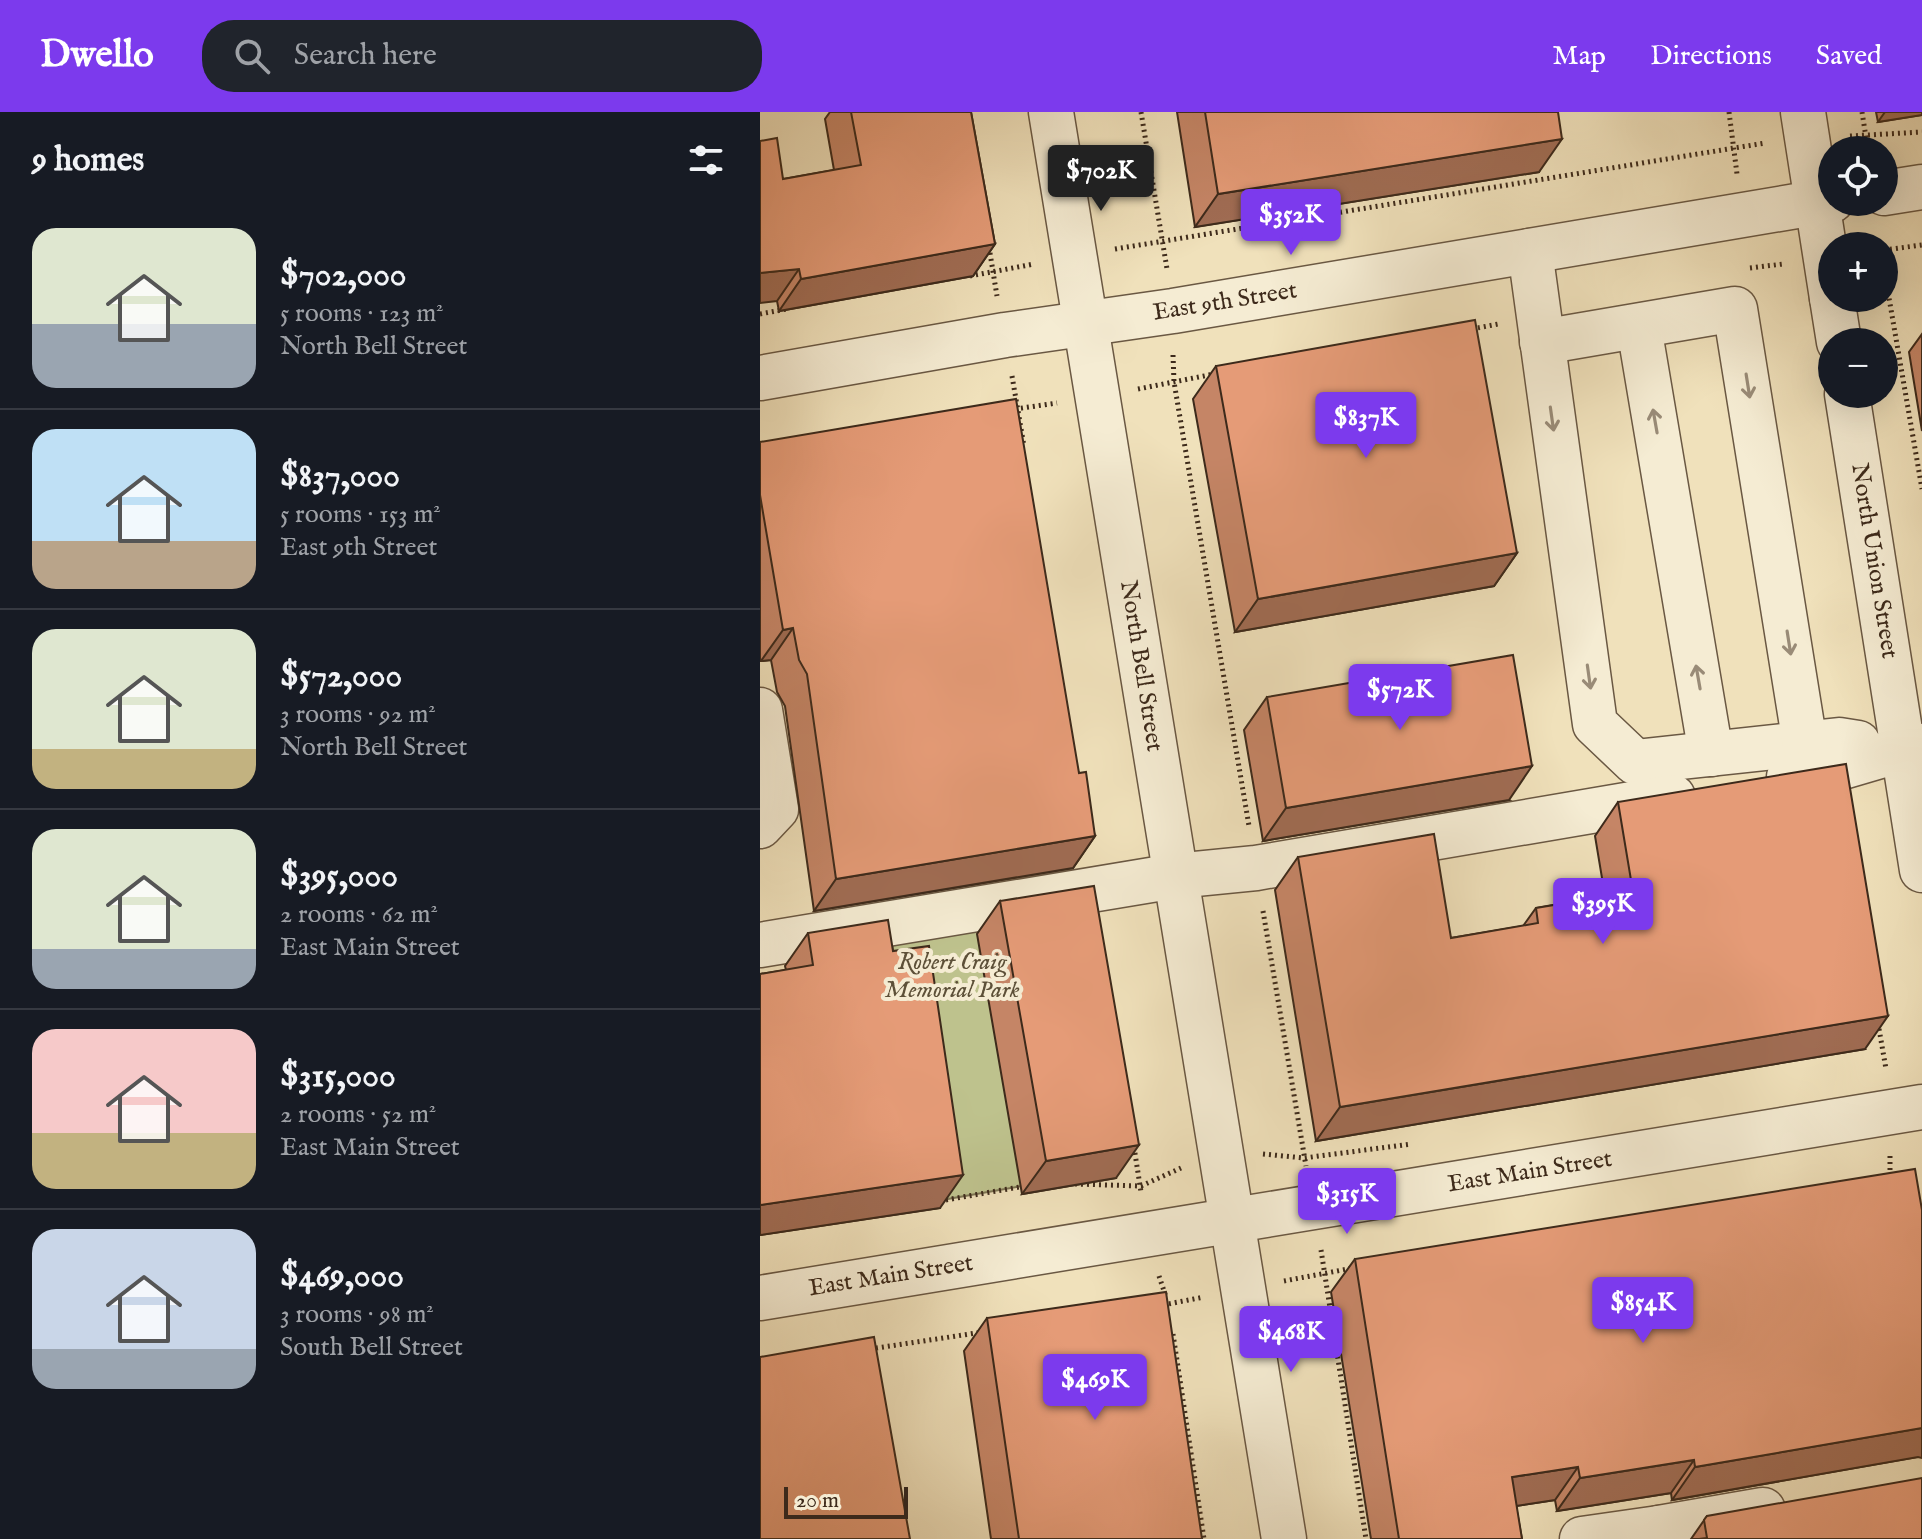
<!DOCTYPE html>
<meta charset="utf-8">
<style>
:root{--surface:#171b24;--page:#20242c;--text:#f1f3f6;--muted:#9ea1a6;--line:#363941;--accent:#7c3aed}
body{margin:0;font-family:"IM FELL English",serif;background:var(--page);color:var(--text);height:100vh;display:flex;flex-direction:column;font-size:30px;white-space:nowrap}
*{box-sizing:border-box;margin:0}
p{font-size:26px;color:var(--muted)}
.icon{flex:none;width:44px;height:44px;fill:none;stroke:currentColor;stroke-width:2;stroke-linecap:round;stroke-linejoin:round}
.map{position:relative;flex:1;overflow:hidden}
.side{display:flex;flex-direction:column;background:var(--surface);width:760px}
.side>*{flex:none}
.controls{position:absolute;left:1058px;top:24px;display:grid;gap:16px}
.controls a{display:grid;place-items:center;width:80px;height:80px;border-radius:50%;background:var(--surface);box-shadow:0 8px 32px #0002;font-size:40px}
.scale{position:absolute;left:24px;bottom:20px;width:124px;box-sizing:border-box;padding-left:8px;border:4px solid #3d2a1b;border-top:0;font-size:22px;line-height:28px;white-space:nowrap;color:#3d2a1b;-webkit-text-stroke:6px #f5ecd3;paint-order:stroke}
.price{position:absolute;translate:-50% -68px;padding:0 18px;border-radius:8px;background:var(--accent);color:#fff;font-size:26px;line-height:52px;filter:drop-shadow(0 2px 4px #0008)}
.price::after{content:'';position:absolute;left:50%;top:48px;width:24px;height:18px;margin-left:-12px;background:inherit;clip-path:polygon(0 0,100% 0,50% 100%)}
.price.current{background:#222;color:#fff}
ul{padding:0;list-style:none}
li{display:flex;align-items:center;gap:24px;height:200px;padding:0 32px}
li+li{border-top:2px solid var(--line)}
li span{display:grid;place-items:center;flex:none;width:224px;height:160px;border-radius:24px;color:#555}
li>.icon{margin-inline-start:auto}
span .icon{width:96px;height:96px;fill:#fffc;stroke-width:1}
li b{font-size:34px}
h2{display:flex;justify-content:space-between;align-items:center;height:96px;padding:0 32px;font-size:34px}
header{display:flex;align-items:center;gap:48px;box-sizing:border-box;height:112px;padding:0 40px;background:var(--accent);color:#fff}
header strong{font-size:38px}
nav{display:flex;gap:44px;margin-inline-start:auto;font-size:28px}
.search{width:560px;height:72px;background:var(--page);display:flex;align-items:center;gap:20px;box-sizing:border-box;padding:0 28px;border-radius:32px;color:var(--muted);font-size:30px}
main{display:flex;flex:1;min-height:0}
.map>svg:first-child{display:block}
.green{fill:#bec28d;stroke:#7e7654;stroke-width:2}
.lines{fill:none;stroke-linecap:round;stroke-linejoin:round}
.minor-casing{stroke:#6a5843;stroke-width:47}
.path{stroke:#3d2a1b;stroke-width:5;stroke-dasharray:2 4;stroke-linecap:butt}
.minor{stroke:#f5ecd3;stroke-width:44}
.wall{fill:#c58566;stroke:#3d2a1b;stroke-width:2}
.shaded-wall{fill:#a06c53;stroke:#3d2a1b;stroke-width:2}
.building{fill:#e59b77;stroke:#3d2a1b;stroke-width:2}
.oneway{stroke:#998b77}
.labels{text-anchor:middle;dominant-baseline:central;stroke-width:8;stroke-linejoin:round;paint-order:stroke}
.street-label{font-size:24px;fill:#3d2a1b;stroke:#f5ecd3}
.park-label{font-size:24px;font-style:italic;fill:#5d5038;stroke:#f5ecd3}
</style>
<header>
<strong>Dwello</strong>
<div class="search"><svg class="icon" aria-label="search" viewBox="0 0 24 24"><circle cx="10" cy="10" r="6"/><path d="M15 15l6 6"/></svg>Search here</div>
<nav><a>Map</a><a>Directions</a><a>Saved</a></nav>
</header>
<main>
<section class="side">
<h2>9 homes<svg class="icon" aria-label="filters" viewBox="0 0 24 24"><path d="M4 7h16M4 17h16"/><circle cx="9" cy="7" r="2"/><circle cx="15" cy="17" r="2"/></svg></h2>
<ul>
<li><span style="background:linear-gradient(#dfe7d0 60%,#9aa5b1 0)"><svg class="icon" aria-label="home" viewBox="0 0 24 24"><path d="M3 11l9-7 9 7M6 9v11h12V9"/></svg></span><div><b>$702,000</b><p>5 rooms · 123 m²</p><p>North Bell Street</p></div></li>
<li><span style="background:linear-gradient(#bfe0f5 70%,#b9a48a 0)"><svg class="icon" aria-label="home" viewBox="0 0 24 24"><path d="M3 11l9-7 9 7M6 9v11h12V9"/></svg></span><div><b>$837,000</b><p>5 rooms · 153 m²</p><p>East 9th Street</p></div></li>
<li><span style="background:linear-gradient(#dfe7d0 75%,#c2b280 0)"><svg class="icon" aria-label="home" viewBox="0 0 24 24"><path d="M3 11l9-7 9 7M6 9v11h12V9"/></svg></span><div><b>$572,000</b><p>3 rooms · 92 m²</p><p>North Bell Street</p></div></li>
<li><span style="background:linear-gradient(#dfe7d0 75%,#9aa5b1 0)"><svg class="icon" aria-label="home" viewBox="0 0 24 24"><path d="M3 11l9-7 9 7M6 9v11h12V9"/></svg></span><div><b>$395,000</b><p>2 rooms · 62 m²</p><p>East Main Street</p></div></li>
<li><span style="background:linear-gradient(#f6c9c9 65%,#c2b280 0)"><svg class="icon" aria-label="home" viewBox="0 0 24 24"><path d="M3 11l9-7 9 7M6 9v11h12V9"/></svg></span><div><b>$315,000</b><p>2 rooms · 52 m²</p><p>East Main Street</p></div></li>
<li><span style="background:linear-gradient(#c9d6e8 75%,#9aa5b1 0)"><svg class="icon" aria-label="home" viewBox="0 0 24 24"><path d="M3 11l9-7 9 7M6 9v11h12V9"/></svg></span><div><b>$469,000</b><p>3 rooms · 98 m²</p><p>South Bell Street</p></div></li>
</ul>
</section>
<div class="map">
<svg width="1162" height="1427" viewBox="0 0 1162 1427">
<rect width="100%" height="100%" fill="#f0e1bb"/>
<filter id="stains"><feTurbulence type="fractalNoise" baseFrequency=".0025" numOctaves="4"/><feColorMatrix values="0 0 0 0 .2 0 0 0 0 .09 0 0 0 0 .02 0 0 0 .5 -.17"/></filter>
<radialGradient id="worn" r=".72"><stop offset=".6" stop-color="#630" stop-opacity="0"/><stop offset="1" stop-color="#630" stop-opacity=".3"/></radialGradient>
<polygon class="green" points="235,791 279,1071 176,1089 128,808"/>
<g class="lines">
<g class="minor-casing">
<g id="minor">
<polyline points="291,0 524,1427"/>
<polyline points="1043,0 1072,186"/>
<polyline points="1124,81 1162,75"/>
<polyline points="770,139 835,612 875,650 1079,628 1098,631"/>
<polyline points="1072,186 1079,230"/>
<polyline points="879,215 951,642"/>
<polyline points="782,230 975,197 1045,632"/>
<polyline points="0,266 245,223 413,199 1072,88"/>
<polyline points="1087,282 1162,758"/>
<polyline points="0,598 16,697 0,714"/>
<polyline points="1029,665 1076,657 1144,637 1162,634"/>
<polyline points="0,833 415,764 496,756 913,685"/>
<polyline points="0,1186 1162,995"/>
<polyline points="899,1416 1003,1398"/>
<polyline points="822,1427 899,1416 901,1427"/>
</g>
</g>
<g class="path">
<polyline points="381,0 407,157"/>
<polyline points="969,0 977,62"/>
<polyline points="1102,0 1108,38"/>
<polyline points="1090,24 1162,20"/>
<polyline points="229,135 237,184"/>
<polyline points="355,137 1005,31"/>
<polyline points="1124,138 1162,133"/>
<polyline points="990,156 1023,152"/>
<polyline points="1124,157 1162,377"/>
<polyline points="210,164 274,152"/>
<polyline points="0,202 27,197"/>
<polyline points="712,217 738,212"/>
<polyline points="413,243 414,270 489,714"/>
<polyline points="252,264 264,334"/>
<polyline points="378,277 454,262"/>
<polyline points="255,297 297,291"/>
<polyline points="503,799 546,1054"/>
<polyline points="1118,911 1126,957"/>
<polyline points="374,1035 381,1080"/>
<polyline points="503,1042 544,1046 651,1032"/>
<polyline points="1130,1064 1130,1042"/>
<polyline points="315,1072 381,1074 421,1056"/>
<polyline points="180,1089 265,1074"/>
<polyline points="561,1138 606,1427"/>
<polyline points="399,1164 406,1185"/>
<polyline points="524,1169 593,1156"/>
<polyline points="403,1193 444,1185"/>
<polyline points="413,1222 444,1427"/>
<polyline points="110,1237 223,1220"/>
</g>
<use href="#minor" class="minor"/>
</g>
<g class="wall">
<polygon points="70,0 211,0 235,132 213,164 19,199 17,189 23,67 74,58 65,7"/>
<polygon points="417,0 798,0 779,60 435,115"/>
<polygon points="1116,0 1162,0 1162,3 1118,10"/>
<polygon points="1162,222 1162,319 1149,240"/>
<polygon points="456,254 757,441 734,474 475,520 433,287"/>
<polygon points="0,330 319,661 335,724 313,756 54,799 25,594 17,580 11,548 1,549 0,546"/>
<polygon points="507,585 749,688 503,729 484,618"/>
<polygon points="858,690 1105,937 556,1029 515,778 538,745 691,826 763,814 776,796 845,784 835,724"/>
<polygon points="240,789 356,1066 262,1082 217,822"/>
<polygon points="48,821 133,839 180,1096 0,1123 0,862 26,858 25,854"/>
<polygon points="595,1147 1158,1345 912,1388 911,1381 797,1399 795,1388 756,1394 762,1427 611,1427 571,1180"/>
<polygon points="227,1206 442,1427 231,1427 204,1239"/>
<polygon points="947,1404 1162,1427 931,1427"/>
</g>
<g class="shaded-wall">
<polygon points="1125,0 1162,0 1162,3 1118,10"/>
<polygon points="802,27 779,60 435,115 458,82"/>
<polygon points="235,132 213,164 19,199 41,167"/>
<polygon points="39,157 17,189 0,191 0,161"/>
<polygon points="757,441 734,474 475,520 498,487"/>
<polygon points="33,516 11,548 1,549 23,518"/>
<polygon points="772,654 749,688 503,729 526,696"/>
<polygon points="335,724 313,756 54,799 76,767"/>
<polygon points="1128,904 1105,937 556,1029 580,995"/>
<polygon points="379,1033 356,1066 262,1082 286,1049"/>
<polygon points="203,1063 180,1096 0,1123 0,1093"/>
<polygon points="1162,1316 1162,1346 1158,1345 912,1388 935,1355"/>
<polygon points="934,1348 911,1381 797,1399 820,1366"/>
<polygon points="818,1355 795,1388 729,1398 752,1365"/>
</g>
<g class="building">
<polygon points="91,0 211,0 235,132 41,167 39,157 0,161 0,29 17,26 23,67 101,53"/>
<polygon points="445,0 798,0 802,27 458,82"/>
<polygon points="715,208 757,441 498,487 456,254"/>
<polygon points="256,287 319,661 326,660 335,724 76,767 47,562 39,548 33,516 23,518 0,383 0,330"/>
<polygon points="753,543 772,654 526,696 507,585"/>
<polygon points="1086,652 1128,904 580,995 538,745 674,722 691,826 778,811 776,796 873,780 858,690"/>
<polygon points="334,774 379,1033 286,1049 240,789"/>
<polygon points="128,808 133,839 169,834 203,1063 0,1093 0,862 53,853 48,821"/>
<polygon points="1155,1057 1162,1098 1162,1316 935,1355 934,1348 820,1366 818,1355 752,1365 762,1427 639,1427 595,1147"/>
<polygon points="406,1180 442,1427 259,1427 227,1206"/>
<polygon points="114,1225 150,1427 0,1427 0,1245"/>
<polygon points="1162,1366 1162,1427 939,1427 947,1426 944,1408 947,1404"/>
</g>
<defs><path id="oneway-shaft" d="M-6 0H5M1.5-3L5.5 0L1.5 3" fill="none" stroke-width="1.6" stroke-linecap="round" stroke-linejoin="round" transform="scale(2)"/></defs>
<g class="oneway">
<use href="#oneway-shaft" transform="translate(988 274) rotate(81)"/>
<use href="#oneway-shaft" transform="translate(792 307) rotate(82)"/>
<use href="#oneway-shaft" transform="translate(895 309) rotate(-100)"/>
<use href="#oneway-shaft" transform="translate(1029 531) rotate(81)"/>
<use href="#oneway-shaft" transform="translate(829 565) rotate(82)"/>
<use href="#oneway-shaft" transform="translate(938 565) rotate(-100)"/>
</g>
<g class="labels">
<g class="street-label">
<text transform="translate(465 190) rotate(-9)">East 9th Street</text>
<text transform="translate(1114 449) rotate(81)">North Union Street</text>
<text transform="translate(381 554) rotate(81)">North Bell Street</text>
<text transform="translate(770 1060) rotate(-9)">East Main Street</text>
<text transform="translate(131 1164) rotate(-9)">East Main Street</text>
</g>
<g class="park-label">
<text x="192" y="850">Robert Craig<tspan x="192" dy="28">Memorial Park</tspan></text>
</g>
</g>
<rect width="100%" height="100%" filter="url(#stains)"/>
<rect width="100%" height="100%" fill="url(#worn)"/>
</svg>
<div class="controls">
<a><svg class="icon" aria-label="locate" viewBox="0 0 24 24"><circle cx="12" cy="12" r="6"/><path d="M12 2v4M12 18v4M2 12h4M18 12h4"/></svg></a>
<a>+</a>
<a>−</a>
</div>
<div class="scale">20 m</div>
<b class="price current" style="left:341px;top:101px">$702K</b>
<b class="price" style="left:531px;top:145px">$352K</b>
<b class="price" style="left:606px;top:348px">$837K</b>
<b class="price" style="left:640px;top:620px">$572K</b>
<b class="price" style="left:843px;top:834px">$395K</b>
<b class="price" style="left:587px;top:1124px">$315K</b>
<b class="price" style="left:883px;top:1233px">$854K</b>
<b class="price" style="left:531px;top:1262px">$468K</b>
<b class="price" style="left:335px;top:1310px">$469K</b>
</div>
</main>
